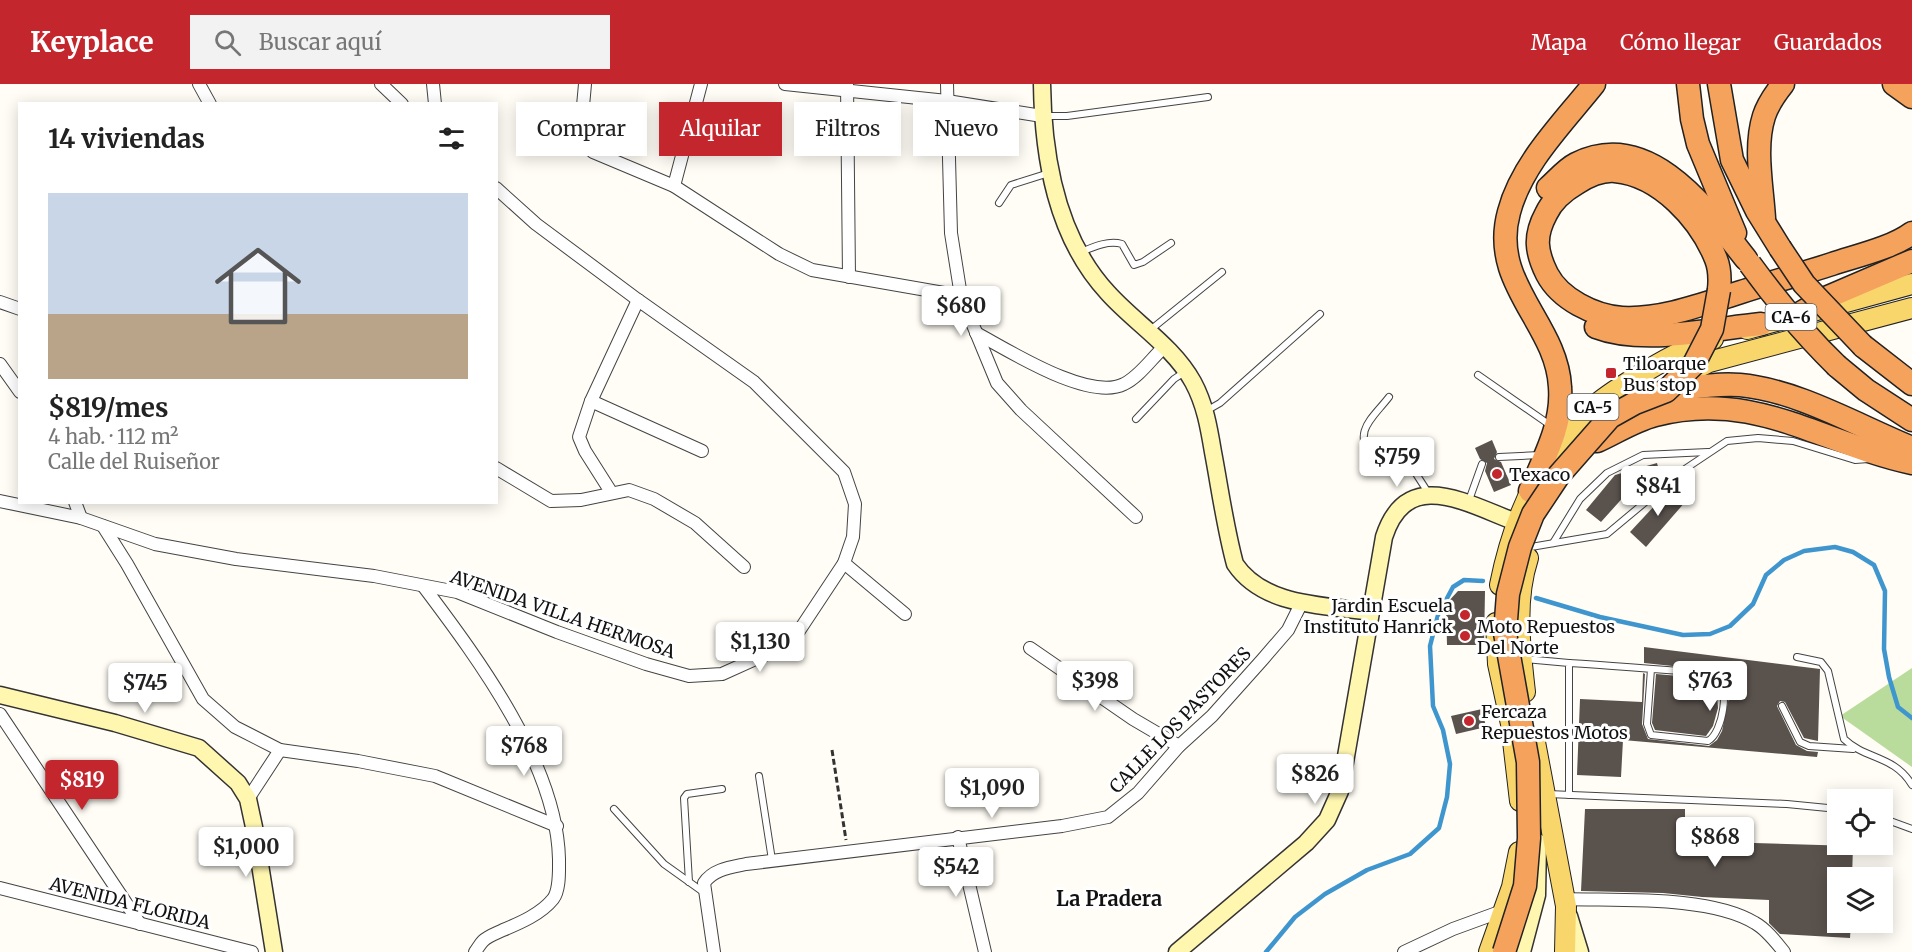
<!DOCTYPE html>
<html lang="es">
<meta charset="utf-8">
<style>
:root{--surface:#fff;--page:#f2f2f2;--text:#222;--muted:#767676;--line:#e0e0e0;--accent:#c4262e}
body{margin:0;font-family:Merriweather,serif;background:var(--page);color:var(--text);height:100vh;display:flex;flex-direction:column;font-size:22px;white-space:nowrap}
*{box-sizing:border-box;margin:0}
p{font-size:20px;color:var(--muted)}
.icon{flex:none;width:33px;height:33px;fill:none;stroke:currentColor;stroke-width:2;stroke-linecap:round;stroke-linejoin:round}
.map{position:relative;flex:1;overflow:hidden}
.side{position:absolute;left:18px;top:18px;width:480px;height:402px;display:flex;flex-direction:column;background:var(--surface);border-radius:0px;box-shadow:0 3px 15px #0003}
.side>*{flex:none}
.banner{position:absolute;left:516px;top:18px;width:570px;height:54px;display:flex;gap:12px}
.fabs{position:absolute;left:1827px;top:705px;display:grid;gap:12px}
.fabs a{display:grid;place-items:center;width:66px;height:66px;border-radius:0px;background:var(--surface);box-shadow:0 3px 15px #0003;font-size:30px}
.price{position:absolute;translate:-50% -51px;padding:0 14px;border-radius:6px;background:#fff;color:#222;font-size:20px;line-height:39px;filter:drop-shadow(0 2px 3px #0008)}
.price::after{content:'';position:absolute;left:50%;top:36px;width:18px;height:14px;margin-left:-9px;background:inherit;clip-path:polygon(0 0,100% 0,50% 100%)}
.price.active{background:var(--accent);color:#fff}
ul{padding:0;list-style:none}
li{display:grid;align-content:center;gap:12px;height:318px;padding:0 30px}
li+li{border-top:2px solid var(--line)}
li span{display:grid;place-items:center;height:186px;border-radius:0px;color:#555}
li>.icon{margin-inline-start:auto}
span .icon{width:108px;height:108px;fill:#fffc;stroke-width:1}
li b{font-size:26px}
h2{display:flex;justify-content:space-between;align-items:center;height:72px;padding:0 30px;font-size:26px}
.pill{padding:0 21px;border-radius:0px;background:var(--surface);box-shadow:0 3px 15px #0003;font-size:21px;line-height:54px}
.pill.active{background:var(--accent);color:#fff}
header{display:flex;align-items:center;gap:36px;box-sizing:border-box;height:84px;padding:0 30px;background:var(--accent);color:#fff}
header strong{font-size:28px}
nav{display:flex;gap:33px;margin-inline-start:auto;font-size:21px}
.search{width:420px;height:54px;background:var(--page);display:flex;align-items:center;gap:15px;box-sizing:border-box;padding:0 21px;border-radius:0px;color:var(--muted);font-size:22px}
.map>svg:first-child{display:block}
.forest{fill:#b9dc9c}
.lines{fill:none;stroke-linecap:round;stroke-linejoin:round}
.stream{stroke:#3f96cf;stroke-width:4.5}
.building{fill:#5a524d}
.lane-casing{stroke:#444;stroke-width:8}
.street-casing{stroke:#444;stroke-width:14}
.secondary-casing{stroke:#333;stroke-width:19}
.primary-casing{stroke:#222;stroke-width:22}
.highway-casing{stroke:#222;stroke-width:25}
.path{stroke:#333;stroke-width:3;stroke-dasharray:6 3;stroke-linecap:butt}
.lane{stroke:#fff;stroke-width:6}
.street{stroke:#fff;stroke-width:12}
.secondary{stroke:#fff6b0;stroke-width:16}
.primary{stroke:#f9d66b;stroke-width:20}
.highway{stroke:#f5a25d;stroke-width:22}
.highway-bridge-casing{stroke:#222;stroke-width:25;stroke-linecap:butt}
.highway-bridge{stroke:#f5a25d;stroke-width:22}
.poi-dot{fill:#c4262e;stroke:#fff;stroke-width:2}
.labels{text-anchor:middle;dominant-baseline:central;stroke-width:6;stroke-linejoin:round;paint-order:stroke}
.shield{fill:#fff;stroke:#585858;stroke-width:1.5}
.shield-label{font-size:16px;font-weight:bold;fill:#111}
.poi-label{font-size:18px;fill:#111;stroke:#fff;text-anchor:start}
.street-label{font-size:18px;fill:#111;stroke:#fff}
.neighbourhood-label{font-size:20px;font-weight:bold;fill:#111;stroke:#fff}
</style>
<header>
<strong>Keyplace</strong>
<div class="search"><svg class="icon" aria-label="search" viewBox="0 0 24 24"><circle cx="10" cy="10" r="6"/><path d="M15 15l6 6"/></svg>Buscar aquí</div>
<nav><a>Mapa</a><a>Cómo llegar</a><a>Guardados</a></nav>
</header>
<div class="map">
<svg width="1912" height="868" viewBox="0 0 1912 868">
<rect width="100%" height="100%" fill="#fffdf5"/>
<polygon class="forest" points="1912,584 1912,683 1840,632"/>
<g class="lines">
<g class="stream">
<polyline points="1536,514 1600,533 1683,551 1710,550 1730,542 1753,520 1766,491 1784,476 1804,467 1835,463 1853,468 1874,481 1885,507 1884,565 1889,593 1898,623 1912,634"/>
<polyline points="1266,868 1295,833 1325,810 1367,786 1410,770 1439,744 1447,713 1450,680 1443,646 1433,622 1430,562 1438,531 1453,503 1464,496 1483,497"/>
</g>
</g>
<g class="building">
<polygon points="1492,356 1497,368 1494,375 1501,378 1511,401 1494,408 1485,387 1487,379 1480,375 1475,364"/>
<polygon points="1657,379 1662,397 1627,409 1601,438 1586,426 1615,391"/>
<polygon points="1671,404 1686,417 1646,463 1630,448"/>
<polygon points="1458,507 1485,507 1484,561 1447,561 1446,520"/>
<polygon points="1644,563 1820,585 1818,657 1804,654 1785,618 1780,617 1777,622 1796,661 1807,667 1818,668 1817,673 1623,656 1621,693 1577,691 1580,615 1642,618 1643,589 1645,590 1642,640 1648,655 1709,662 1717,656 1722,647 1729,613 1726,594 1720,587 1644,579"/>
<polygon points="1656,590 1713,595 1716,598 1718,624 1713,642 1706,652 1655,646 1652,639"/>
<polygon points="1482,625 1486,643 1456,650 1451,632"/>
<polygon points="1585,725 1685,725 1685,757 1853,762 1852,794 1838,794 1838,838 1851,838 1850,854 1780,850 1769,839 1769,816 1702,813 1663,809 1581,807"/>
</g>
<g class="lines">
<g class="lane-casing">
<g id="lane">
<polyline points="1045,32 1067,32 1208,13"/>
<polyline points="999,119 1011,101 1049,89"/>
<path d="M1081,168c12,-5 27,-12 41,-8l12,21 9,-3 28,-19"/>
<polyline points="1149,247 1222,188"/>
<polyline points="1478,291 1550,341"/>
<path d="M1389,313c-17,22 -37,34 -17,62l41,10 16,25"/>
<polyline points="1206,327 1220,319 1320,230"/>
<polyline points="1136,335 1174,295 1186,287"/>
<polyline points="1499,373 1540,371"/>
<polyline points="1468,419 1482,380"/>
<polyline points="1553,459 1580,415 1607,389 1643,371 1708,368"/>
<polyline points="1531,463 1607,450 1685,385 1727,357 1758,354 1793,357 1855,376 1869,375"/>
<path d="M1797,573l24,5 7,9 16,68c22,21 50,16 68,46"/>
<polyline points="1525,575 1569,579 1569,711"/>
<path d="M1569,579c49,3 98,7 147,11 15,10 7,59 -8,67l-57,-6 -4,-11 4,-55"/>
<polyline points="1782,622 1800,658 1809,662 1853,665"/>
<polyline points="759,692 772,776"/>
<polyline points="1548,710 1787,720 1838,725"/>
<polyline points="614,725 664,780 706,810"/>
<polyline points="1882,734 1912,745"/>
<polyline points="689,798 684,714 687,710 722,705"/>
</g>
</g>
<g class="street-casing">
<g id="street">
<polyline points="199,0 210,20"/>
<polyline points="381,0 402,20"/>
<polyline points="433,0 435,20"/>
<polyline points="585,0 580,55 593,68 674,102 779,170 812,186 961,212"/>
<polyline points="785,0 947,17 1042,32"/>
<polyline points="847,0 849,193"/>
<polyline points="947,0 951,149 961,212 997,299 1021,326 1136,433"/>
<polyline points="674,102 701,0"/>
<polyline points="0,218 20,225"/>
<path d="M976,249c32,17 113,69 148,51 15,-7 28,-26 40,-37"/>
<polyline points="0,280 20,308"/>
<polyline points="591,317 702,367"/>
<polyline points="496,384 551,417 581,416 629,406 654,415 695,439 744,483"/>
<polyline points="611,408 585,367 579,353 591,317 638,216"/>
<polyline points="0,417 81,434 155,460 236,475 374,492 457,508 557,548 646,580 689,592 722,590 791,559 844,479 853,453 855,420 844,388 754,298 638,216 536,140 496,104"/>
<polyline points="75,418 81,434"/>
<polyline points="103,442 127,480 203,615 235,643 280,666 358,677 435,692 557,742"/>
<polyline points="844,479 905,530"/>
<path d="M424,503c55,73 133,178 135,272 0,12 1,31 -6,40 -12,15 -33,24 -50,31 -6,3 -15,6 -20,11 -3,3 -5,7 -8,11"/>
<polyline points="1030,564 1133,635 1179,662"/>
<polyline points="0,630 140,840"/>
<polyline points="248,715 280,666"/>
<polyline points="958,753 985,868"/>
<polyline points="0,804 252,868"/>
<path d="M1564,815c53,2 145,-4 191,24 11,6 21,19 29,29"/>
<path d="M714,868l-10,-69c9,-14 28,-16 42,-19l316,-38 46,-9 30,-24 41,-47 33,-30 51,-57 25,-29 14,-28"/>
<polyline points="1404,868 1453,845 1505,826"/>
</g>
</g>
<g class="secondary-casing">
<g id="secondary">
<path d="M1042,0c1,73 14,153 66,209 27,30 65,53 85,89 12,22 16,46 20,70 7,37 12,75 22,112 29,43 90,41 136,48"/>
<polyline points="0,611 115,639 199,664 238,699 248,715 254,743 274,868"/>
<polyline points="1569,832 1580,868"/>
<path d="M1177,868l129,-109 21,-23 13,-29 44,-254c23,-71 83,-33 132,-15"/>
<polyline points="1522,868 1537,811 1538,758"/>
</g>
</g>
<g class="primary-casing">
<g id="primary">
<polyline points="1747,245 1912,200"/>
<polyline points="1685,290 1709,278 1912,224"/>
<path d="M1500,501c13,-66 41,-129 91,-176 13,-12 29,-22 44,-31 25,-16 50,-30 78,-39"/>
<polyline points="1496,539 1498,580 1511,640 1520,717"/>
<path d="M1525,608c-5,-44 -11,-91 3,-134"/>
<polyline points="1535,658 1566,822 1565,868"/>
<polyline points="1489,868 1512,803 1519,768"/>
</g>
</g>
<g class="highway-casing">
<g id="highway">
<polyline points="1688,0 1692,35 1698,60 1735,149"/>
<polyline points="1719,0 1732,76 1757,127 1780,164"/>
<polyline points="1894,0 1912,13"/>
<path d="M1548,104c9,-8 18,-19 28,-24 73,-37 132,47 170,95"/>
<path d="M1764,134c-2,-32 -10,-71 0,-102 4,-12 11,-22 19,-32"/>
<path d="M1719,206c1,-10 1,-21 -3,-31 -16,-40 -56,-84 -101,-88 -13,-1 -27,5 -38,12 -12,7 -25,18 -31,31 -12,22 -10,38 1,60 13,25 47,42 75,44 40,2 81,-14 119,-26 30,-10 61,-18 91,-28 24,-8 60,-16 80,-31"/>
<polyline points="1799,230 1828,213 1912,177"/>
<path d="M1596,243c47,18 115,2 165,-3"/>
<polyline points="1863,262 1912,300"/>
<polyline points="1837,282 1866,306 1912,336"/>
<path d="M1666,307c24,-3 49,-8 74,-6 57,5 118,41 172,63"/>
<path d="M1597,357c18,-8 38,-21 58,-26 100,-26 165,28 257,48"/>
<path d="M1530,407c14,-33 33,-67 30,-104 -3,-64 -71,-103 -51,-175 13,-49 54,-89 85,-128"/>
</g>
</g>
<polyline class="path" points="832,666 846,756"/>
<use href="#lane" class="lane"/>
<use href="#street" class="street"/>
<use href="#secondary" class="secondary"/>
<use href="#primary" class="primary"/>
<use href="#highway" class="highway"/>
<g class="highway-bridge-casing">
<g id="highway-bridge">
<polyline points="1780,164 1804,200 1863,262"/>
<path d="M1750,180c27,37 54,70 87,102"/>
<polyline points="1504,868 1525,802 1529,754 1528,678 1505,549 1508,510 1520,463 1533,430 1559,391 1610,333 1635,319 1666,307 1694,280 1712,245 1719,206"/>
</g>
</g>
<use href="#highway-bridge" class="highway-bridge"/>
</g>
<g class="poi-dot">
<rect x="1605" y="283" width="12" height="12" rx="3"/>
<circle cx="1497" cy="390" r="6"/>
<circle cx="1465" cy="531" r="6"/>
<circle cx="1465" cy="552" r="6"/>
<circle cx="1469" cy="637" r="6"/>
</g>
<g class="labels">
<g class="shield">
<rect x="1765.5" y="220" width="51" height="26" rx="4.5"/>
<rect x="1567.5" y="310" width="51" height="26" rx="4.5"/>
</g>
<g class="shield-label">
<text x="1791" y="233">CA-6</text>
<text x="1593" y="323">CA-5</text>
</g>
<g class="poi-label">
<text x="1623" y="279">Tiloarque<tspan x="1623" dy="21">Bus stop</tspan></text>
<text x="1509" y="390">Texaco</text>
<text x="1453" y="521" text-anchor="end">Jardin Escuela<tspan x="1453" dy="21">Instituto Hanrick</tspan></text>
<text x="1477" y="542">Moto Repuestos<tspan x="1477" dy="21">Del Norte</tspan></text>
<text x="1481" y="627">Fercaza<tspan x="1481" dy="21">Repuestos Motos</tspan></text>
</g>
<g class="street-label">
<text transform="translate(563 530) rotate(19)">AVENIDA VILLA HERMOSA</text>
<text transform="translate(1180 636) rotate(-46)">CALLE LOS PASTORES</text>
<text transform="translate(130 819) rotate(14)">AVENIDA FLORIDA</text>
</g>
<g class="neighbourhood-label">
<text x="1109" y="814">La Pradera</text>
</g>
</g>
</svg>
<div class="fabs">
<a><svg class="icon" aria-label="locate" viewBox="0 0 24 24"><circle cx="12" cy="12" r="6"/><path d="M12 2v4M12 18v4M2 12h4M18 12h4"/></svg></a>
<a><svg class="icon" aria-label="layers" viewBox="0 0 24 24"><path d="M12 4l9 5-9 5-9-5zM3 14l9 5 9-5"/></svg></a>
</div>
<b class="price" style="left:961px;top:253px">$680</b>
<b class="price" style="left:1397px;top:404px">$759</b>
<b class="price" style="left:1658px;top:433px">$841</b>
<b class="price" style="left:760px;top:589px">$1,130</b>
<b class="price" style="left:1095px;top:628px">$398</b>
<b class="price" style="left:1710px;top:628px">$763</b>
<b class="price" style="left:145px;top:630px">$745</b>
<b class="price" style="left:524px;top:693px">$768</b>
<b class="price" style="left:1315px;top:721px">$826</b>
<b class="price active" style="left:82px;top:727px">$819</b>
<b class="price" style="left:992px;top:735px">$1,090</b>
<b class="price" style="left:1715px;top:784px">$868</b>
<b class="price" style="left:246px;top:794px">$1,000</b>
<b class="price" style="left:956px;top:814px">$542</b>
<div class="banner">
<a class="pill">Comprar</a>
<a class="pill active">Alquilar</a>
<a class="pill">Filtros</a>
<a class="pill">Nuevo</a>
</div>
<section class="side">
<h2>14 viviendas<svg class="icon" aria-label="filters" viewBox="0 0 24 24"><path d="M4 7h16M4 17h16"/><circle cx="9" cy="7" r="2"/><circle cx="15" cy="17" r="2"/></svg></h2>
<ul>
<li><span style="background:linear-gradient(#c9d6e8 65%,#b9a48a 0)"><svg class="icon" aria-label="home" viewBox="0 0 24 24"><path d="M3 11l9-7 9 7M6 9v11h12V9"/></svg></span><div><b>$819/mes</b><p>4 hab. · 112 m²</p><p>Calle del Ruiseñor</p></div></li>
</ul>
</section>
</div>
